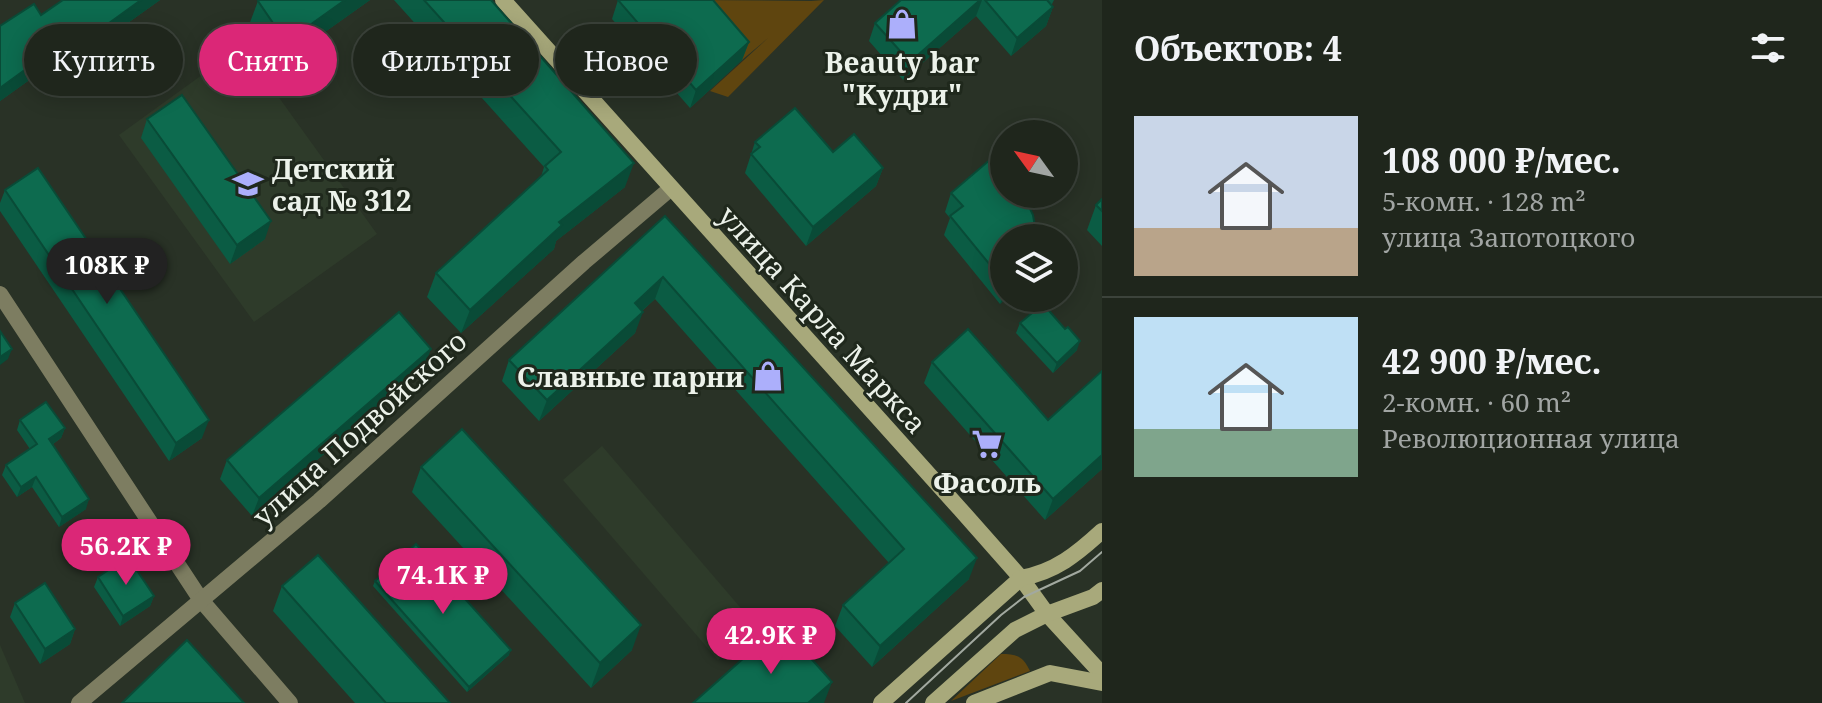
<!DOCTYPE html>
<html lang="ru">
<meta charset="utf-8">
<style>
:root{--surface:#1f261c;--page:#2c3229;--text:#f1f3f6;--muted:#a1a5a3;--line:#3c433b;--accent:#db2777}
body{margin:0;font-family:"Noto Serif",serif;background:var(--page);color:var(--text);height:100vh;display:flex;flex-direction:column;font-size:30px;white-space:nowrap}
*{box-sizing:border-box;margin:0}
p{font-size:26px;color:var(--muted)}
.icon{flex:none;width:44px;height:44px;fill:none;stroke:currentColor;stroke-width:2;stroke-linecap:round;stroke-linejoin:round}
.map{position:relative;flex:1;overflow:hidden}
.sheet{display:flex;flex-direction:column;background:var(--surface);width:720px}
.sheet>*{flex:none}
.hud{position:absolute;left:24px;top:24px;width:760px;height:72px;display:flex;gap:16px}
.needle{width:52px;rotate:303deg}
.fabs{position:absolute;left:990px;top:120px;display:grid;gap:16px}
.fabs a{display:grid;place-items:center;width:88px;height:88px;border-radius:50%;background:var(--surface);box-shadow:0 4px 20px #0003,0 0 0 2px var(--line);font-size:40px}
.price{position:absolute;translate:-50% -68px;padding:0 18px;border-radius:28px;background:var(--accent);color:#fff;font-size:26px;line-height:52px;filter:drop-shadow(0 2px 4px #0008)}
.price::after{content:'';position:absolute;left:50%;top:48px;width:24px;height:18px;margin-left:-12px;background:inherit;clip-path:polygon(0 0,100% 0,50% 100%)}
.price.active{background:#222;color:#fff}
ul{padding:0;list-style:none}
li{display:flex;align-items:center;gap:24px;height:200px;padding:0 32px}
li+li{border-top:2px solid var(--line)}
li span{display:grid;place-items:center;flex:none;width:224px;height:160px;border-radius:0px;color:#555}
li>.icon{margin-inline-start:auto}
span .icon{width:96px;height:96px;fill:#fffc;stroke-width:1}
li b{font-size:34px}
h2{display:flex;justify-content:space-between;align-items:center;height:96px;padding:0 32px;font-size:34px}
.tag{padding:0 28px;border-radius:36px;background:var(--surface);box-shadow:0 4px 20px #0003,0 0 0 2px var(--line);font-size:28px;line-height:72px}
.tag.active{background:var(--accent);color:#fff}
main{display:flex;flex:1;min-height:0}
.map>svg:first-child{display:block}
.built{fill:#2e3b2a}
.green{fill:#5f450f}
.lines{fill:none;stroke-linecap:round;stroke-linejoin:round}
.street{stroke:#7d7d61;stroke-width:16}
.secondary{stroke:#a8a97b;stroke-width:16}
.tram{stroke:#a2a9a0;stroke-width:2}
.wall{fill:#0b5c44}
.shaded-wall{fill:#094b37}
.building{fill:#0d6b4f;stroke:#094b37;stroke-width:2}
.labels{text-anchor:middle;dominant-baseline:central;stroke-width:6;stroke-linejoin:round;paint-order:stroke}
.poi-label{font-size:28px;font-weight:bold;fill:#ecf2ea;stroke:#1f281c}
.street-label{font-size:28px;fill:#ecf2ea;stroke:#1f281c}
</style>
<main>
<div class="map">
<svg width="1102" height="703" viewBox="0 0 1102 703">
<rect width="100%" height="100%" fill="#293226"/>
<g class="built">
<polygon points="242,46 377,234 254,322 119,135"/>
<polygon points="602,446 757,627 718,660 563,480"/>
<polygon points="0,645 25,703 0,703"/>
</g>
<g class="green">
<polygon points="690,0 811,1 824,0 728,97 710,91 768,38 742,60"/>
<path d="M1001,654c16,0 22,2 29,17l-79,30z"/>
</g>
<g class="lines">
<g class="street">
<polyline points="0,294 201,600 290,703"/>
<polyline points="79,703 319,501 584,262 670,189"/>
</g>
<g class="secondary">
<polyline points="503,0 960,509 1021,578 1047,614 1102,674"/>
<path d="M881,703l140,-125c34,-6 56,-24 81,-47"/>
<polyline points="933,703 1015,630 1047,614 1093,597 1102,590"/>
<polyline points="974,703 1050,673 1102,683"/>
</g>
<polyline class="tram" points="906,703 1001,615 1024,597 1080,571 1102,552"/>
</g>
<g class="wall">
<polygon points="63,0 160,0 73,62 67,53 0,101 0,26 41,15"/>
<polygon points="259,0 370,0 277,66 249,25 258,1"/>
<polygon points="394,0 491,0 625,187 556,241 554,249 461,333 427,297 436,273 541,177 544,167"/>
<polygon points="618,0 749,42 742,60 690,108 612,19"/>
<polygon points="901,0 1054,0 1051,6 1053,7 1046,26 1011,56 976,16 903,80 869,41 875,23"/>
<polygon points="147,119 265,239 230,264 141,138"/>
<polygon points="755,142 833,152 883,168 876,186 806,246 745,173"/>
<polygon points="5,190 202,438 169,461 0,211 0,203"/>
<polygon points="951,193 1004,238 1004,298 1006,298 1000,304 944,235 950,218 945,212"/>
<polygon points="1102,199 1102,246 1087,230 1096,205"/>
<polygon points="665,216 969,579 872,667 835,626 843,605 889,563 655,299 642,311 635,333 539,421 502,381 509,360"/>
<polygon points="1020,323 1077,350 1053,373 1016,333"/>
<polygon points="932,362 1048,420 1102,371 1102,469 1045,520 924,383"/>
<polygon points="424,368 252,516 220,479 227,460"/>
<polygon points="20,420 65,428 61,438 53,444 86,509 59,527 32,487 17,497 2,475 6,465 30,449 17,430"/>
<polygon points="421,467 632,650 591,688 412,492"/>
<polygon points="98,577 154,596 150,606 120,626 94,587"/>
<polygon points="375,581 509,655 467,692 373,586"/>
<polygon points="282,586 450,703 355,703 273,611"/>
<polygon points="15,603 75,629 70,644 40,664 10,617"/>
</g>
<g class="shaded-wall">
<polygon points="141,0 160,0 73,62 80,44"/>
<polygon points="345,0 370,0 277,66 286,42"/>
<polygon points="980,0 982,0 976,16 903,80 910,62"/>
<polygon points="1053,7 1046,26 1011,56 1017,38"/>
<polygon points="73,35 67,53 0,101 0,88"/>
<polygon points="749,42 742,60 690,108 696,90"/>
<polygon points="634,163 625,187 556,241 554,249 461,333 470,310 559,222"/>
<polygon points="883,168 876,186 806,246 813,227"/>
<polygon points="271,221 265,239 230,264 237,245"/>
<polygon points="663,277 655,299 627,324 635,303"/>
<polygon points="1004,292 1004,298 1006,298 1000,304"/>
<polygon points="643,312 635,333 539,421 547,400"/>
<polygon points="1080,341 1077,350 1053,373 1057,363"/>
<polygon points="12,349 8,359 0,365 0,357"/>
<polygon points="431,349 424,368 252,516 259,498"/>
<polygon points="209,420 202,438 169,461 176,443"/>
<polygon points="65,428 61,438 46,449 49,439"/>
<polygon points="1102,455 1102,469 1045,520 1053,499"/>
<polygon points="36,477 32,487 17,497 21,487"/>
<polygon points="89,499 86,509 59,527 62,517"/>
<polygon points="977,558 969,579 872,667 880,646"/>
<polygon points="154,596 150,606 120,626 123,616"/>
<polygon points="641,625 632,650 591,688 600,663"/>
<polygon points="75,629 70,644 40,664 45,649"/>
<polygon points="511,650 509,655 467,692 469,687"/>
<polygon points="832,682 824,703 808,703"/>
</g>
<g class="building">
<polygon points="63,0 141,0 80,44 73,35 0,88 0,26 34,4 41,15"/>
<polygon points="259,0 345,0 286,42 258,1"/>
<polygon points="424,0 491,0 634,163 559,222 562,225 470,310 436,273 548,170 545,166 561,152"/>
<polygon points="618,0 713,0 749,42 696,90"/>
<polygon points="901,0 980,0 910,62 875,23"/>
<polygon points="985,0 1047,0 1053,7 1017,38"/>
<polygon points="182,95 271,221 237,245 147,119"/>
<polygon points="795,108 833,152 854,134 883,168 813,227 751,154 760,147 755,142"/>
<polygon points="992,158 1004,170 1004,194 1023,194 1033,215 1037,238 1004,238 1004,282 950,216 963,206 951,193"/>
<polygon points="38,168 209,420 176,443 5,190"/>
<polygon points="1102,199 1102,211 1096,205"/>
<polygon points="665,216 977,558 880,646 843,605 904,549 663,277 635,303 643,312 547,400 509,360"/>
<polygon points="1043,304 1065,329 1068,327 1080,341 1057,363 1020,323"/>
<polygon points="399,312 431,349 259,498 227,460"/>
<polygon points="968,329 1048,420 1102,371 1102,455 1053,499 932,362"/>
<polygon points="0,331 12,349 0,357"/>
<polygon points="46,402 65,428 49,439 89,499 62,517 36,477 21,487 6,465 37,444 20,420"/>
<polygon points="462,429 641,625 600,663 421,467"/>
<polygon points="416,544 511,650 469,687 375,581"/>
<polygon points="318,555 450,703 386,703 282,586"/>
<polygon points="128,557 154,596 123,616 98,577"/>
<polygon points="45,583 75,629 45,649 15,603"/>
<polygon points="781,625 832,682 808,703 693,703"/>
<polygon points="187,640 244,703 122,703"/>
</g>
<defs>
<g id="shop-bare" transform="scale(2.4)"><path d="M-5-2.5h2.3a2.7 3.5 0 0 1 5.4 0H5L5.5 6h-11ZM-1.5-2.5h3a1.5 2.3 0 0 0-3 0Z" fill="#acaffb" stroke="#1f281c" stroke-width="2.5" paint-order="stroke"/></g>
<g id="school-bare" transform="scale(2.4)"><path d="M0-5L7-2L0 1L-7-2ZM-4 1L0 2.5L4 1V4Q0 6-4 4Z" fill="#acaffb" stroke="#1f281c" stroke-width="2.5" paint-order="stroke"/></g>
<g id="supermarket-bare" transform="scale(2.4)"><path d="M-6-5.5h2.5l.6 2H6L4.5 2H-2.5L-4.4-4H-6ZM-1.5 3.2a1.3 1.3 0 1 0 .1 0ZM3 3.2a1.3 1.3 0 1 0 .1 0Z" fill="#acaffb" stroke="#1f281c" stroke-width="2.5" paint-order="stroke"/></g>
</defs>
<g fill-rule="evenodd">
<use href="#shop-bare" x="902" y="24"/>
<use href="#school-bare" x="248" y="184"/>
<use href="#shop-bare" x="768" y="376"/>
<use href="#supermarket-bare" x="987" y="444"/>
</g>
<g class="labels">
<g class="poi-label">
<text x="902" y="62">Beauty bar<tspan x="902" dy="32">"Кудри"</tspan></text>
<text x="272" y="168" text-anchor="start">Детский<tspan x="272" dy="32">сад № 312</tspan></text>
<text x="744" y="376" text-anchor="end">Славные парни</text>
<text x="987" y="482">Фасоль</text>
</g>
<g class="street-label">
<text transform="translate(823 319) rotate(48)">улица Карла Маркса</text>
<text transform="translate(359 428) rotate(-42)">улица Подвойского</text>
</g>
</g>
</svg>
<div class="fabs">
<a><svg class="needle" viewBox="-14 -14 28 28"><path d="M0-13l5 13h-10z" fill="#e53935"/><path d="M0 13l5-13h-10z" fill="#a1a5a3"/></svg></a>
<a><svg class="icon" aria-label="layers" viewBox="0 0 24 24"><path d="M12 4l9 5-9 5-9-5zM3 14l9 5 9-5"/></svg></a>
</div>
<b class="price active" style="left:107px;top:306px">108K ₽</b>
<b class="price" style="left:126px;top:587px">56.2K ₽</b>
<b class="price" style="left:443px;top:616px">74.1K ₽</b>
<b class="price" style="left:771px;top:676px">42.9K ₽</b>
<div class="hud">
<a class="tag">Купить</a>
<a class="tag active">Снять</a>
<a class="tag">Фильтры</a>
<a class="tag">Новое</a>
</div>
</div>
<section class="sheet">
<h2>Объектов: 4<svg class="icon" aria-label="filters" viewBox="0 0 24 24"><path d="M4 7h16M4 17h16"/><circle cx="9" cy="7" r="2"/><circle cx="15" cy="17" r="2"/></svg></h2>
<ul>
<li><span style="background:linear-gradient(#c9d6e8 70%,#b9a48a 0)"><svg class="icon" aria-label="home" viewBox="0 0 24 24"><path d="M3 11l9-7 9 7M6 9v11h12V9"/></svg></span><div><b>108 000 ₽/мес.</b><p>5-комн. · 128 m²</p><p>улица Запотоцкого</p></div></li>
<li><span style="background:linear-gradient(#bfe0f5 70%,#7fa58c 0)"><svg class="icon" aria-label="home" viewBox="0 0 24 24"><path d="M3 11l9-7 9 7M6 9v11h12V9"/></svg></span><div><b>42 900 ₽/мес.</b><p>2-комн. · 60 m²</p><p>Революционная улица</p></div></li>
</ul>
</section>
</main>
